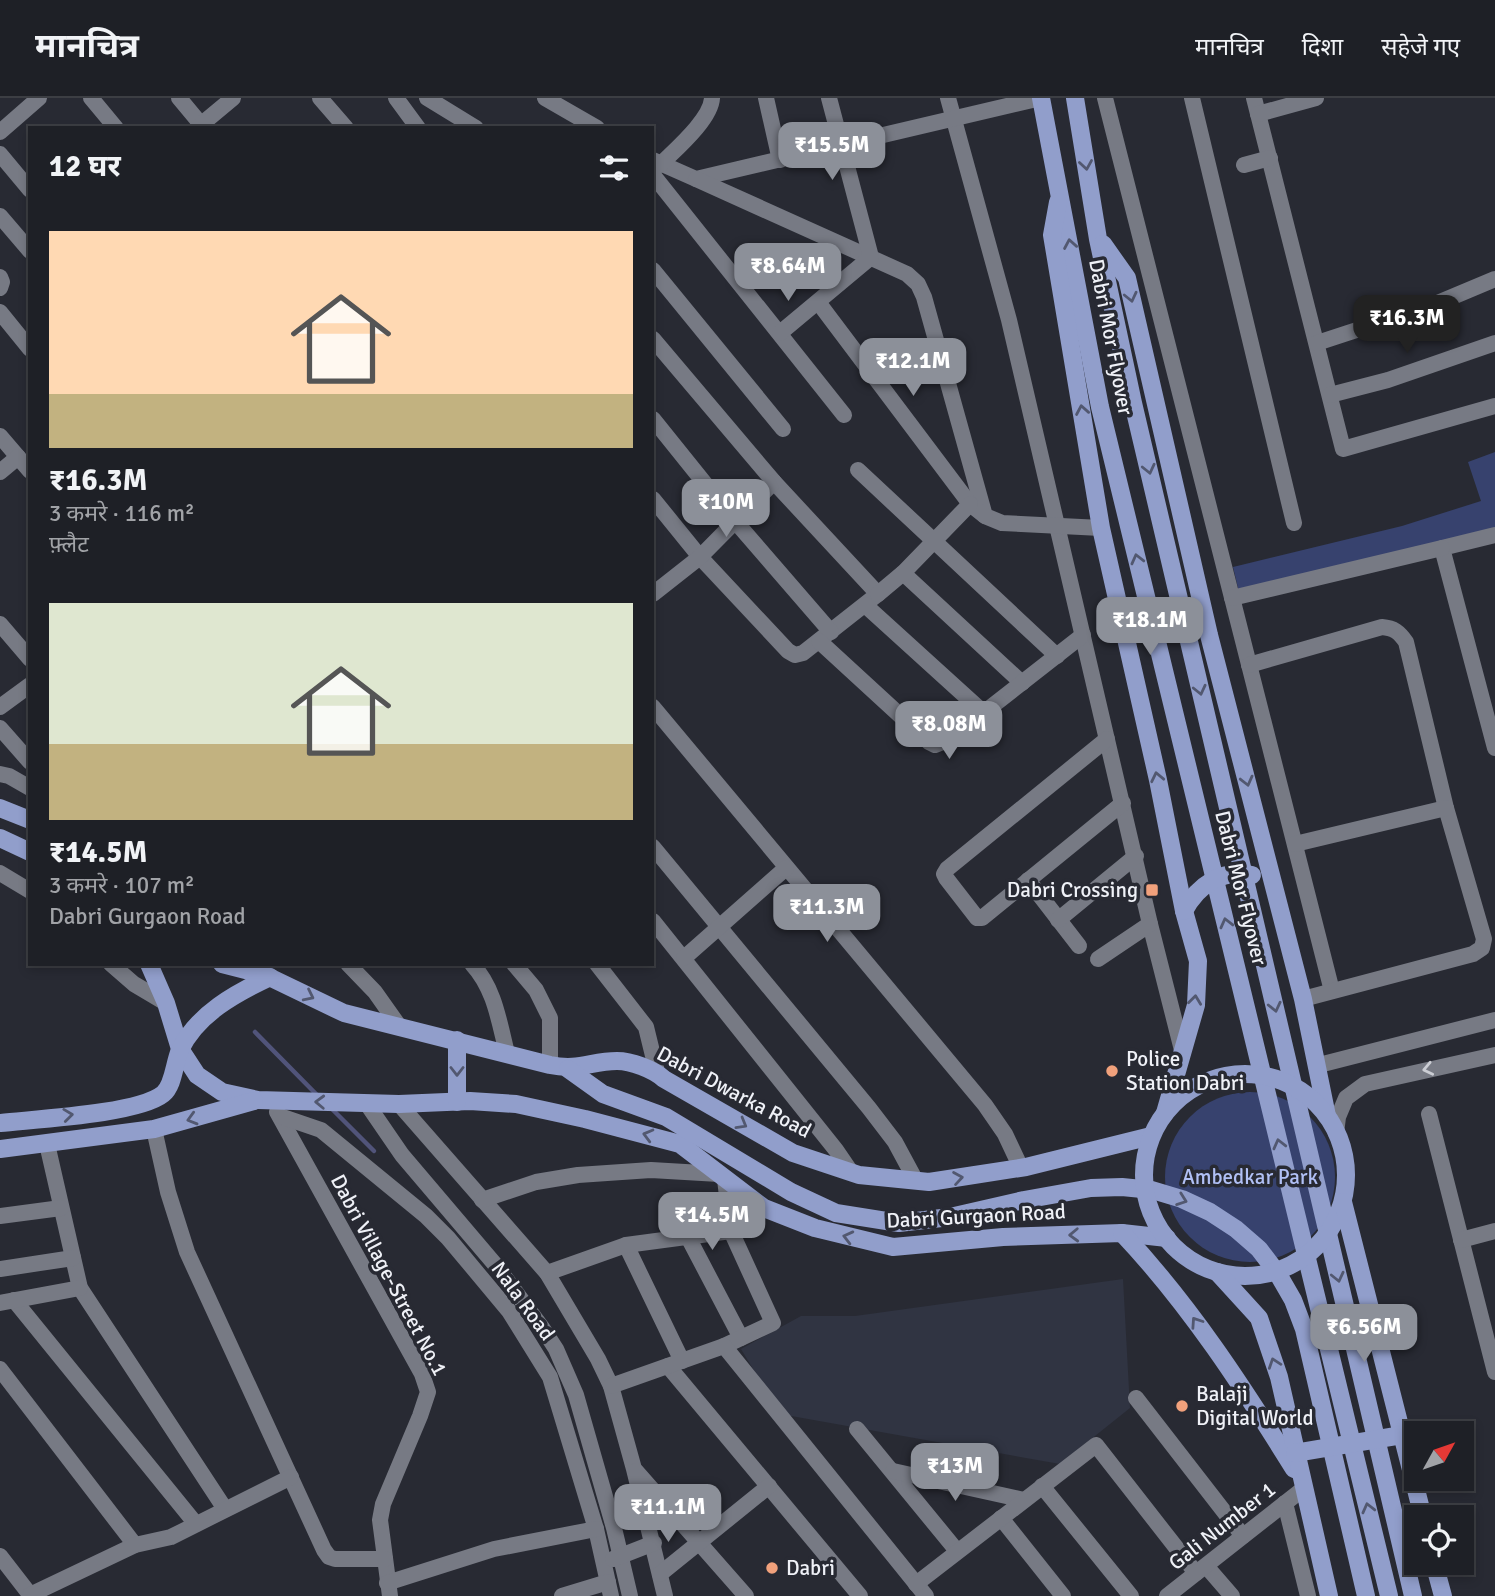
<!DOCTYPE html>
<html lang="hi">
<meta charset="utf-8">
<style>
:root{--surface:#1e2026;--page:#26282e;--text:#f1f3f6;--muted:#a1a3a7;--line:#3c3e43;--accent:#8c9099}
body{margin:0;font-family:Signika,"Noto Sans Devanagari",sans-serif;background:var(--page);color:var(--text);height:100vh;display:flex;flex-direction:column;font-size:26px;white-space:nowrap}
*{box-sizing:border-box;margin:0}
p{font-size:23px;color:var(--muted)}
.icon{flex:none;width:38px;height:38px;fill:none;stroke:currentColor;stroke-width:2;stroke-linecap:round;stroke-linejoin:round}
.map{position:relative;flex:1;overflow:hidden}
.sheet{position:absolute;left:28px;top:28px;width:626px;height:840px;display:flex;flex-direction:column;background:var(--surface);border-radius:0px;box-shadow:0 4px 10px #0003,0 0 0 2px var(--line)}
.sheet>*{flex:none}
.needle{width:46px;rotate:50deg}
.buttons{position:absolute;left:1404px;top:1323px;display:grid;gap:14px}
.buttons a{display:grid;place-items:center;width:70px;height:70px;border-radius:0px;background:var(--surface);box-shadow:0 4px 10px #0003,0 0 0 2px var(--line);font-size:35px}
.price{position:absolute;translate:-50% -60px;padding:0 16px;border-radius:14px;background:var(--accent);color:#fff;font-size:23px;line-height:46px;filter:drop-shadow(0 2px 4px #0008)}
.price::after{content:'';position:absolute;left:50%;top:42px;width:21px;height:16px;margin-left:-10px;background:inherit;clip-path:polygon(0 0,100% 0,50% 100%)}
.price.selected{background:#222;color:#fff}
ul{padding:0;list-style:none}
li{display:grid;align-content:center;gap:14px;height:371px;padding:0 21px}
li span{display:grid;place-items:center;height:217px;border-radius:0px;color:#555}
li>.icon{margin-inline-start:auto}
span .icon{width:126px;height:126px;fill:#fffc;stroke-width:1}
li b{font-size:30px}
h2{display:flex;justify-content:space-between;align-items:center;height:84px;padding:0 21px;font-size:30px}
header{display:flex;align-items:center;gap:42px;box-sizing:border-box;height:98px;padding:0 35px;background:var(--surface);border-bottom:2px solid var(--line)}
header strong{font-size:33px}
nav{display:flex;gap:38px;margin-inline-start:auto;font-size:24px}
.map>svg:first-child{display:block}
.built{fill:#303442}
.green{fill:#37426e}
.lines{fill:none;stroke-linecap:round;stroke-linejoin:round}
.stream{stroke:#51547a;stroke-width:4.5}
.minor{stroke:#777a84;stroke-width:16}
.major{stroke:#919ecb;stroke-width:18}
.oneway{stroke:#525870}
.oneway2{stroke:#cbcdd4}
.poi-dot{fill:#f1a17c;stroke:#282a33;stroke-width:2.5}
.labels{text-anchor:middle;dominant-baseline:central;stroke-width:7;stroke-linejoin:round;paint-order:stroke}
.street-label{font-size:21px;fill:#eff1f7;stroke:#282a33}
.poi-label{font-size:21px;fill:#eff1f7;stroke:#282a33;text-anchor:start}
.park-label{font-size:21px;fill:#b1c0f5;stroke:#282a33}
</style>
<header>
<strong>मानचित्र</strong>
<nav><a>मानचित्र</a><a>दिशा</a><a>सहेजे गए</a></nav>
</header>
<div class="map">
<svg width="1495" height="1498" viewBox="0 0 1495 1498">
<rect width="100%" height="100%" fill="#282a33"/>
<polygon class="built" points="1123,1181 1130,1310 1060,1366 780,1316 741,1251 801,1218 855,1218"/>
<g class="green">
<polygon points="1495,354 1495,440 1239,494 1233,469 1402,428 1481,403 1468,364"/>
<circle cx="1250" cy="1079" r="85"/>
</g>
<g class="lines">
<g class="stream">
<polyline points="255,934 318,998"/>
<polyline points="330,1009 374,1053"/>
</g>
<g class="minor">
<polyline points="91,0 116,30"/>
<polyline points="179,0 204,30"/>
<polyline points="320,0 346,30"/>
<polyline points="396,0 418,30"/>
<polyline points="427,0 476,30"/>
<polyline points="545,0 597,30"/>
<polyline points="766,0 780,62"/>
<polyline points="948,0 1009,222 1150,826 1182,952"/>
<polyline points="1105,0 1332,893"/>
<polyline points="1192,0 1294,425"/>
<polyline points="1254,0 1343,351 1495,308"/>
<polyline points="1258,16 1316,0"/>
<polyline points="197,30 233,0"/>
<polyline points="0,34 39,0"/>
<polyline points="0,56 30,92"/>
<polyline points="653,62 696,81 1041,0"/>
<polyline points="1244,67 1270,60"/>
<path d="M653,70l8,-4c15,-15 50,-45 51,-66"/>
<polyline points="653,77 844,317"/>
<polyline points="696,81 907,176 918,186 924,199 985,418 1002,425 1101,430"/>
<polyline points="0,118 30,153"/>
<polyline points="653,172 783,331"/>
<polyline points="0,179 2,184 0,190"/>
<polyline points="818,204 970,406 985,418"/>
<polyline points="0,214 30,251"/>
<polyline points="780,235 871,159 829,0"/>
<polyline points="653,241 774,384 878,496 803,555 795,557 788,553 700,459 653,401"/>
<polyline points="1317,245 1433,207 1495,181"/>
<polyline points="1330,297 1388,282 1495,245"/>
<polyline points="653,321 735,423 831,534"/>
<polyline points="0,338 18,359"/>
<polyline points="858,372 1057,558"/>
<polyline points="0,374 18,359 30,373"/>
<polyline points="1495,437 1442,450 1495,650"/>
<polyline points="903,475 1022,585"/>
<polyline points="653,496 700,459 774,384"/>
<polyline points="878,496 903,475 970,406"/>
<polyline points="1232,500 1442,450"/>
<polyline points="865,507 984,615"/>
<polyline points="0,526 30,561"/>
<polyline points="819,543 929,644 935,647 950,641 1083,537"/>
<path d="M1249,567l133,-38c12,1 17,5 24,15l40,166 38,131 -2,9 -9,6 -170,45"/>
<polyline points="0,609 30,587"/>
<polyline points="653,609 985,1007 1005,1036 1021,1070"/>
<polyline points="0,630 30,664"/>
<polyline points="1107,641 947,771 944,776 946,780 977,820 982,820 1123,705"/>
<polyline points="0,676 9,678 30,690"/>
<polyline points="1295,746 1446,710"/>
<polyline points="653,749 869,1010 895,1044 916,1083"/>
<polyline points="0,775 30,793"/>
<polyline points="1028,782 1079,848"/>
<polyline points="1058,822 1136,758"/>
<polyline points="653,823 836,1052 851,1074"/>
<polyline points="684,860 786,770"/>
<polyline points="1098,861 1150,826"/>
<polyline points="111,866 134,886 166,905"/>
<polyline points="348,866 375,894 399,928"/>
<path d="M472,866c23,25 27,58 35,89"/>
<polyline points="514,866 536,892 550,920 550,967"/>
<polyline points="597,866 646,929 657,974"/>
<polyline points="1319,967 1495,922"/>
<polyline points="367,1006 402,1057 498,1170 543,1231 556,1251 576,1297 614,1430 630,1498"/>
<polyline points="399,1006 547,1175 598,1261 611,1288 634,1371 665,1498"/>
<polyline points="277,1014 422,1276 428,1294 420,1318 383,1406 380,1422 390,1498"/>
<polyline points="1429,1016 1495,1274"/>
<polyline points="280,1018 321,1032 426,1118 448,1140 509,1213 550,1279 596,1431 611,1498"/>
<polyline points="154,1031 168,1094 187,1154 324,1452 329,1459 335,1461 385,1461"/>
<polyline points="1336,1035 1338,1019 1346,1000 1365,986 1495,957"/>
<polyline points="47,1046 80,1190 225,1411"/>
<polyline points="482,1102 536,1084 578,1077 651,1072 719,1076"/>
<polyline points="0,1118 61,1110"/>
<polyline points="688,1139 741,1240"/>
<polyline points="1461,1142 1495,1133"/>
<polyline points="626,1147 682,1263"/>
<polyline points="0,1171 73,1160"/>
<polyline points="547,1175 626,1147 731,1133"/>
<polyline points="14,1202 196,1426"/>
<polyline points="0,1205 80,1190"/>
<polyline points="724,1248 773,1225 731,1133 725,1081"/>
<polyline points="668,1268 860,1498"/>
<polyline points="0,1271 135,1447"/>
<polyline points="611,1288 724,1248 926,1498"/>
<polyline points="1136,1300 1243,1438"/>
<polyline points="857,1331 957,1453"/>
<polyline points="636,1373 746,1498"/>
<polyline points="893,1373 1024,1402"/>
<polyline points="1042,1388 1131,1498"/>
<polyline points="1285,1405 1308,1498"/>
<polyline points="1001,1420 1063,1498"/>
<polyline points="0,1458 31,1498"/>
<polyline points="613,1461 654,1445"/>
<polyline points="1206,1468 1232,1498"/>
<polyline points="660,1476 769,1388"/>
<polyline points="387,1485 494,1451 596,1431"/>
<polyline points="916,1486 1096,1347 1196,1475"/>
<polyline points="30,1497 135,1447 171,1439 291,1379"/>
<polyline points="562,1498 608,1484"/>
<polyline points="1167,1498 1303,1391"/>
</g>
<g class="major">
<polyline points="1041,0 1100,309 1389,1498"/>
<polyline points="1075,0 1098,141 1133,305 1413,1498"/>
<polyline points="1058,104 1052,137 1101,430 1158,682 1184,813 1198,863 1196,907 1165,1015"/>
<polyline points="1103,146 1127,180 1209,537 1303,901 1327,1018"/>
<polyline points="0,710 30,722"/>
<polyline points="0,740 30,754"/>
<path d="M1184,813c14,-26 37,-42 68,-36"/>
<polyline points="149,866 166,905 180,951 197,977 222,994 258,1002 399,1006 470,1003 516,1006 585,1021 680,1046 764,1110 815,1130 893,1149 1003,1139 1122,1135 1167,1140"/>
<path d="M222,866l43,11 79,38 206,52c29,6 41,-4 67,-4 14,0 36,8 47,18l129,74 66,22 70,7 97,-15 125,-31"/>
<polyline points="568,971 603,996 666,1019 791,1094 836,1115 899,1125 950,1119 1024,1102 1091,1090 1122,1089 1152,1092 1182,1101 1210,1114 1236,1131 1259,1151 1278,1176 1293,1202 1304,1231 1366,1498"/>
<circle cx="1245" cy="1077" r="101"/>
<polyline points="457,1004 457,942"/>
<path d="M0,1025c36,-4 138,-9 163,-29 11,-9 11,-31 17,-44 17,-36 56,-57 90,-73"/>
<polyline points="0,1051 154,1031 254,1003"/>
<polyline points="1343,1104 1423,1419"/>
<path d="M1122,1135c67,71 121,154 172,236"/>
<polyline points="1217,1174 1259,1220 1279,1279 1329,1498"/>
<polyline points="1295,1355 1402,1337"/>
<polyline points="1434,1465 1443,1498"/>
</g>
</g>
<defs><path id="oneway-chevron" d="M-2-3.5L2.5 0L-2 3.5" fill="none" stroke-width="1.6" stroke-linecap="round" stroke-linejoin="round" transform="scale(1.75)"/></defs>
<g class="oneway">
<use href="#oneway-chevron" transform="translate(1086 67) rotate(81)"/>
<use href="#oneway-chevron" transform="translate(1070 146) rotate(-100)"/>
<use href="#oneway-chevron" transform="translate(1131 199) rotate(77)"/>
<use href="#oneway-chevron" transform="translate(1082 312) rotate(-100)"/>
<use href="#oneway-chevron" transform="translate(1149 371) rotate(77)"/>
<use href="#oneway-chevron" transform="translate(1137 461) rotate(-104)"/>
<use href="#oneway-chevron" transform="translate(1200 592) rotate(77)"/>
<use href="#oneway-chevron" transform="translate(1157 679) rotate(-102)"/>
<use href="#oneway-chevron" transform="translate(1247 683) rotate(76)"/>
<use href="#oneway-chevron" transform="translate(1226 825) rotate(-104)"/>
<use href="#oneway-chevron" transform="translate(309 898) rotate(26)"/>
<use href="#oneway-chevron" transform="translate(1195 902) rotate(-83)"/>
<use href="#oneway-chevron" transform="translate(1275 909) rotate(77)"/>
<use href="#oneway-chevron" transform="translate(457 973) rotate(90)"/>
<use href="#oneway-chevron" transform="translate(320 1004) rotate(-178)"/>
<use href="#oneway-chevron" transform="translate(68 1017) rotate(-7)"/>
<use href="#oneway-chevron" transform="translate(192 1021) rotate(164)"/>
<use href="#oneway-chevron" transform="translate(742 1026) rotate(30)"/>
<use href="#oneway-chevron" transform="translate(648 1037) rotate(-165)"/>
<use href="#oneway-chevron" transform="translate(1279 1046) rotate(-104)"/>
<use href="#oneway-chevron" transform="translate(958 1080) rotate(-9)"/>
<use href="#oneway-chevron" transform="translate(1182 1102) rotate(20)"/>
<use href="#oneway-chevron" transform="translate(1074 1137) rotate(178)"/>
<use href="#oneway-chevron" transform="translate(848 1139) rotate(-166)"/>
<use href="#oneway-chevron" transform="translate(1338 1179) rotate(77)"/>
<use href="#oneway-chevron" transform="translate(1196 1224) rotate(-124)"/>
<use href="#oneway-chevron" transform="translate(1274 1265) rotate(-109)"/>
<use href="#oneway-chevron" transform="translate(1368 1410) rotate(-104)"/>
</g>
<use class="oneway2" href="#oneway-chevron" transform="translate(1428 971) rotate(168)"/>
<g class="poi-dot">
<rect x="1145" y="785" width="14" height="14" rx="3.5"/>
<circle cx="1112" cy="973" r="7"/>
<circle cx="1182" cy="1308" r="7"/>
<circle cx="772" cy="1470" r="7"/>
</g>
<g class="labels">
<g class="street-label">
<text transform="translate(1111 239) rotate(79)">Dabri Mor Flyover</text>
<text transform="translate(1241 790) rotate(76)">Dabri Mor Flyover</text>
<text transform="translate(734 994) rotate(28)">Dabri Dwarka Road</text>
<text transform="translate(976 1118) rotate(-3)">Dabri Gurgaon Road</text>
<text transform="translate(389 1177) rotate(62)">Dabri Village-Street No.1</text>
<text transform="translate(523 1203) rotate(54)">Nala Road</text>
<text transform="translate(1222 1428) rotate(-38)">Gali Number 1</text>
</g>
<g class="poi-label">
<text x="1138" y="792" text-anchor="end">Dabri Crossing</text>
<text x="1126" y="961">Police<tspan x="1126" dy="24">Station Dabri</tspan></text>
<text x="1196" y="1296">Balaji<tspan x="1196" dy="24">Digital World</tspan></text>
<text x="786" y="1470">Dabri</text>
</g>
<g class="park-label">
<text x="1250" y="1079">Ambedkar Park</text>
</g>
</g>
</svg>
<div class="buttons">
<a><svg class="needle" viewBox="-14 -14 28 28"><path d="M0-13l5 13h-10z" fill="#e53935"/><path d="M0 13l5-13h-10z" fill="#a1a3a7"/></svg></a>
<a><svg class="icon" aria-label="locate" viewBox="0 0 24 24"><circle cx="12" cy="12" r="6"/><path d="M12 2v4M12 18v4M2 12h4M18 12h4"/></svg></a>
</div>
<b class="price" style="left:832px;top:84px">₹15.5M</b>
<b class="price" style="left:788px;top:205px">₹8.64M</b>
<b class="price selected" style="left:1407px;top:257px">₹16.3M</b>
<b class="price" style="left:913px;top:300px">₹12.1M</b>
<b class="price" style="left:726px;top:441px">₹10M</b>
<b class="price" style="left:1150px;top:559px">₹18.1M</b>
<b class="price" style="left:949px;top:663px">₹8.08M</b>
<b class="price" style="left:827px;top:846px">₹11.3M</b>
<b class="price" style="left:712px;top:1154px">₹14.5M</b>
<b class="price" style="left:1364px;top:1266px">₹6.56M</b>
<b class="price" style="left:955px;top:1405px">₹13M</b>
<b class="price" style="left:668px;top:1446px">₹11.1M</b>
<section class="sheet">
<h2>12 घर<svg class="icon" aria-label="filters" viewBox="0 0 24 24"><path d="M4 7h16M4 17h16"/><circle cx="9" cy="7" r="2"/><circle cx="15" cy="17" r="2"/></svg></h2>
<ul>
<li><span style="background:linear-gradient(#ffd9b3 75%,#c2b280 0)"><svg class="icon" aria-label="home" viewBox="0 0 24 24"><path d="M3 11l9-7 9 7M6 9v11h12V9"/></svg></span><div><b>₹16.3M</b><p>3 कमरे · 116 m²</p><p>फ़्लैट</p></div></li>
<li><span style="background:linear-gradient(#dfe7d0 65%,#c2b280 0)"><svg class="icon" aria-label="home" viewBox="0 0 24 24"><path d="M3 11l9-7 9 7M6 9v11h12V9"/></svg></span><div><b>₹14.5M</b><p>3 कमरे · 107 m²</p><p>Dabri Gurgaon Road</p></div></li>
</ul>
</section>
</div>
